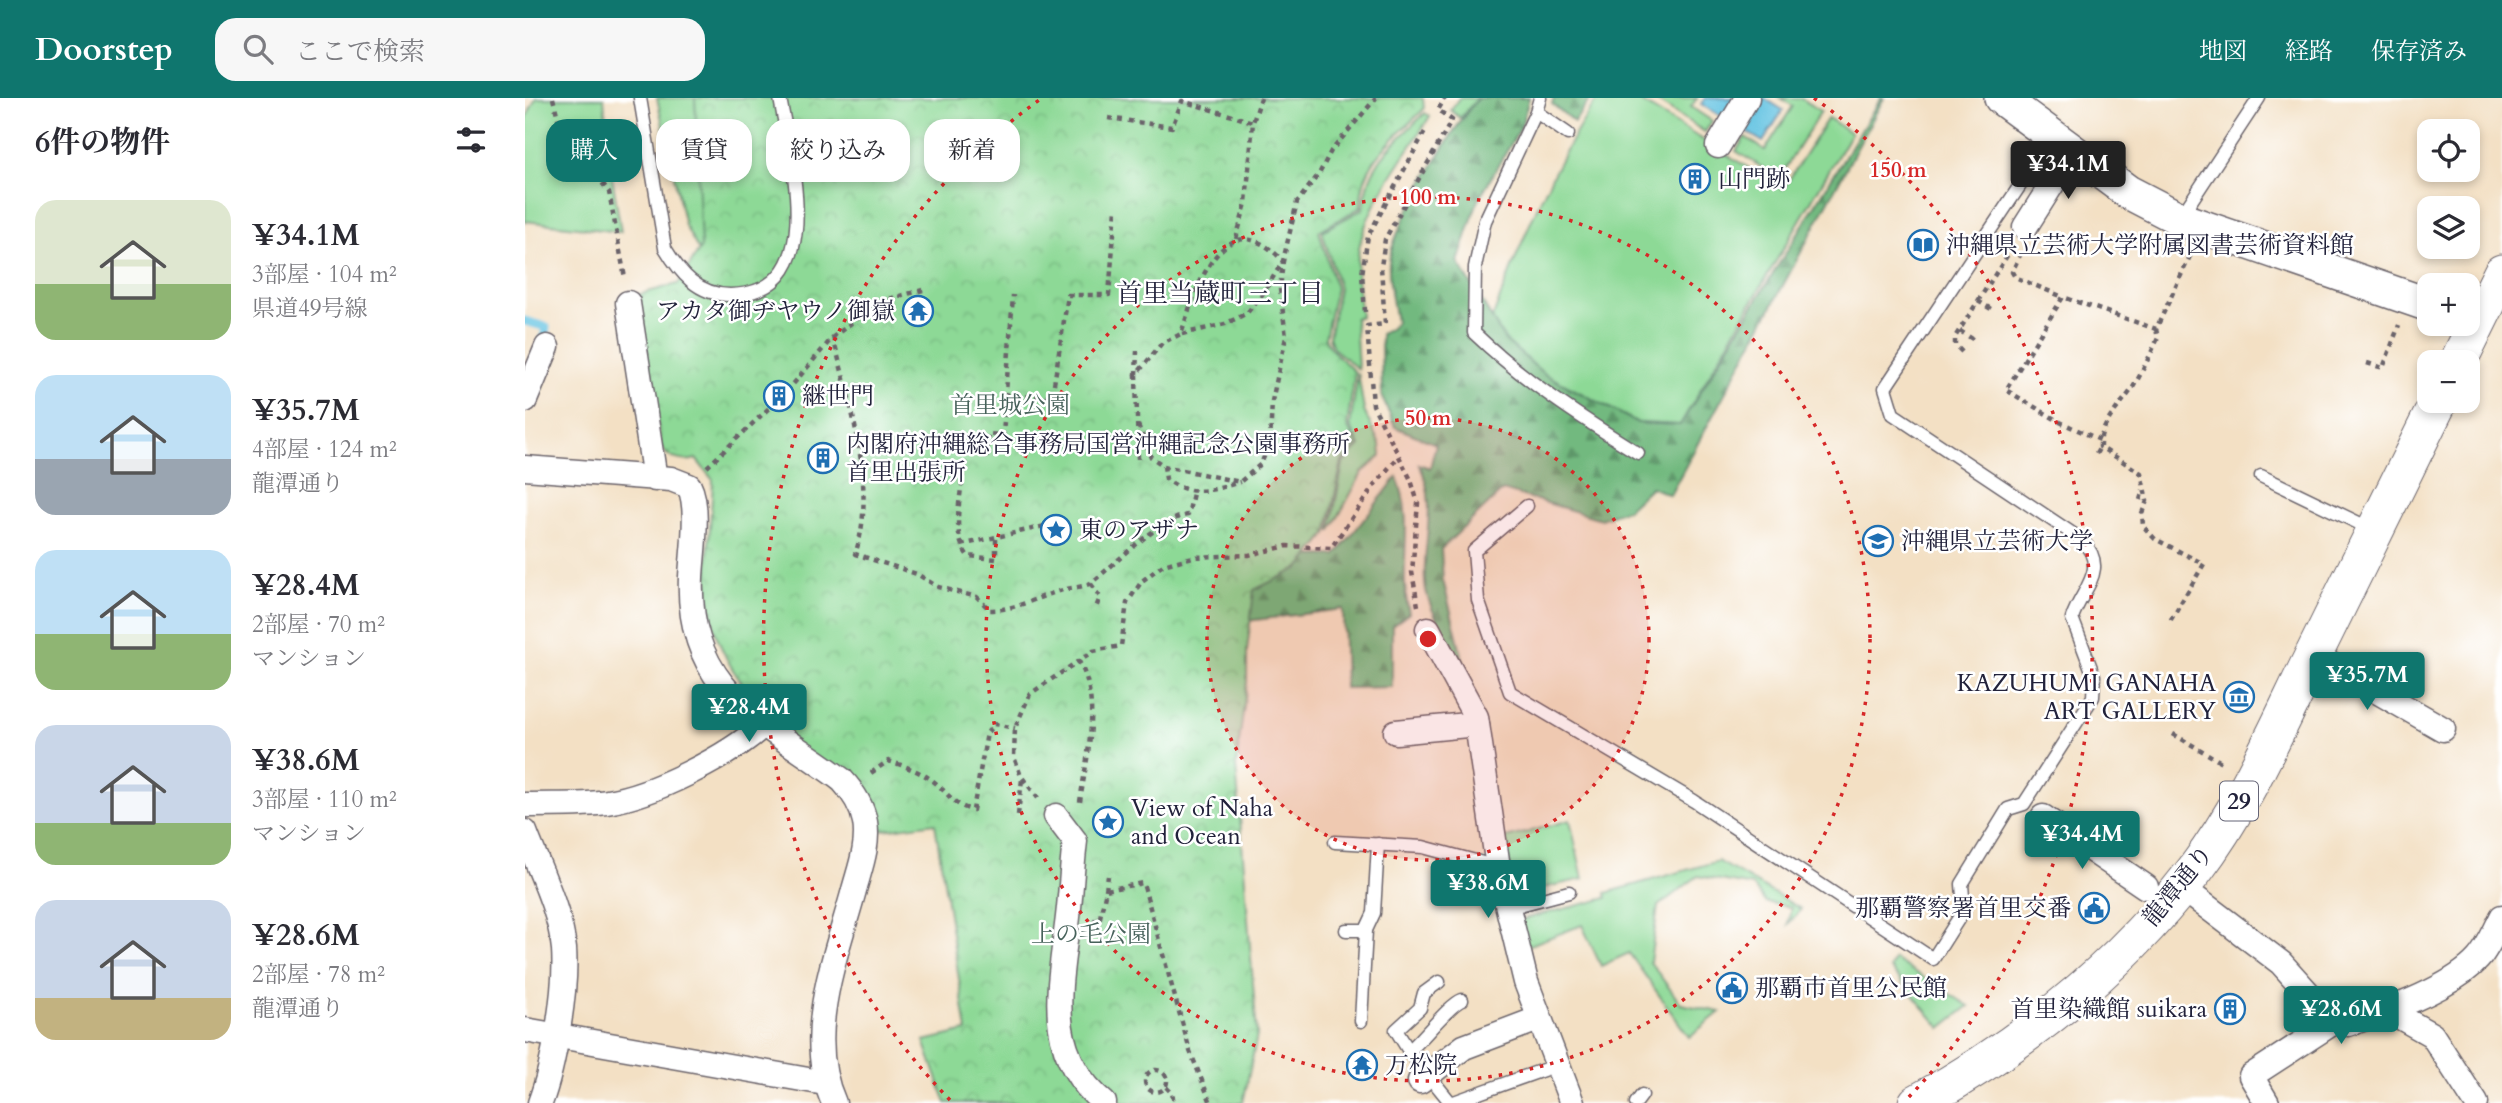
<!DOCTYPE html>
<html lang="ja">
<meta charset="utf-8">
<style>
:root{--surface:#fff;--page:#f7f7f7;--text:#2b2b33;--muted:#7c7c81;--accent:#0f766e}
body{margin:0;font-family:Cardo,"Noto Serif JP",serif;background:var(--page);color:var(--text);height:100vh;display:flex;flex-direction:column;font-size:26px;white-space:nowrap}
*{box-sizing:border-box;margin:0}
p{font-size:23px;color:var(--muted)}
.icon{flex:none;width:38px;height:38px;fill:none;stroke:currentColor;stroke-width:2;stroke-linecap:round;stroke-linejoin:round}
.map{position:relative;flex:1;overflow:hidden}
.drawer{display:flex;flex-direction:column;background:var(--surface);width:525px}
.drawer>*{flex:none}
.top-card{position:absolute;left:21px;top:21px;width:665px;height:63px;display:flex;gap:14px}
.tools{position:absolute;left:1892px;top:21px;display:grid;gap:14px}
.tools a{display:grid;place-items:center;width:63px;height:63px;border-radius:14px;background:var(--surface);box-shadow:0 4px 10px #0003;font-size:35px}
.price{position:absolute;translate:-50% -60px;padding:0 16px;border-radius:7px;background:var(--accent);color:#fff;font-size:23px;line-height:46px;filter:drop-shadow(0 2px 4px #0008)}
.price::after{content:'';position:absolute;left:50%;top:42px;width:21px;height:16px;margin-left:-10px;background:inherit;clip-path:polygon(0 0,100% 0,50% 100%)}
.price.selected{background:#222;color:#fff}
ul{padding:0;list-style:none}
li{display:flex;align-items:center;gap:21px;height:175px;padding:0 35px}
li span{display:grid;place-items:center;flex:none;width:196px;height:140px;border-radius:21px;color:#555}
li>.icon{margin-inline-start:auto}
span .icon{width:84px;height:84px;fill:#fffc;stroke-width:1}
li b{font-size:30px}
h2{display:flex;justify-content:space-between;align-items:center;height:84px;padding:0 35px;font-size:30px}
.pill{padding:0 24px;border-radius:21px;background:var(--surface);box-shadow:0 4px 10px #0003;font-size:24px;line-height:63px}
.pill.selected{background:var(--accent);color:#fff}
header{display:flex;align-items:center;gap:42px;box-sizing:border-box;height:98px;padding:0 35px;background:var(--accent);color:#fff}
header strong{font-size:33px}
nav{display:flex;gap:38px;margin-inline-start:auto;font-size:24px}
.search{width:490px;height:63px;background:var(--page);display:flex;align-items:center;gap:18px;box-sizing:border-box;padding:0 24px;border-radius:21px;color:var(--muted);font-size:26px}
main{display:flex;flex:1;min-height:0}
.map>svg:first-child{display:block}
.green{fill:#8dd996;stroke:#587e68;stroke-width:2}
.forest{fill:url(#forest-firs);stroke:#4a6e5d;stroke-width:2}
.park{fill:url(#park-crowns);stroke:#587e68;stroke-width:2}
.water{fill:#64c3e2;stroke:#43728e;stroke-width:2}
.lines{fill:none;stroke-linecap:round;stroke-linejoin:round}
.stream{stroke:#64c3e2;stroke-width:9}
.lane-casing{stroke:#6b646b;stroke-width:15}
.street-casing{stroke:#6b646b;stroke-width:27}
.secondary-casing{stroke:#6b646b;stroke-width:36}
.primary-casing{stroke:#6b646b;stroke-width:39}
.path{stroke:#6b646b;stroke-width:4.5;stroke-dasharray:5 5;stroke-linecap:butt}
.lane{stroke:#fff;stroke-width:12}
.street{stroke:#fff;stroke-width:24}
.secondary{stroke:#fff;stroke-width:33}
.primary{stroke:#fff;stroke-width:37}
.ring{fill:none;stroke:#d62828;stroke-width:3.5;stroke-dasharray:3.5 7}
.labels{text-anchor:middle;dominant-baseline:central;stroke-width:5;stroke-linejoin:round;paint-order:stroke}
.shield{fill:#fff;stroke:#646476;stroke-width:2}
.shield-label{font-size:23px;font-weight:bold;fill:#22223b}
.poi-label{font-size:24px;fill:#22223b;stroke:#fff;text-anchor:start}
.park-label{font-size:24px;fill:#47625b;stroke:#fff}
.street-label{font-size:24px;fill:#22223b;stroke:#fff}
.neighbourhood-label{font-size:26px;fill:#22223b;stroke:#fff}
.centre{fill:#d62828;stroke:#fff;stroke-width:3.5}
.ring-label{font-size:21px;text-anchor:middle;font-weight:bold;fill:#d62828;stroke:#fff;stroke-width:5;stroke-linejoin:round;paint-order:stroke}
</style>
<header>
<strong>Doorstep</strong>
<div class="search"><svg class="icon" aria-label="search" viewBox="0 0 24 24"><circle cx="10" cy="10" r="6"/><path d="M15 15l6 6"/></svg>ここで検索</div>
<nav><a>地図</a><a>経路</a><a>保存済み</a></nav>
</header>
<main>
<section class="drawer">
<h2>6件の物件<svg class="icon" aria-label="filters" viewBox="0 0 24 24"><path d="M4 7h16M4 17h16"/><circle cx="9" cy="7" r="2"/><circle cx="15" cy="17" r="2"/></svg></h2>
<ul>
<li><span style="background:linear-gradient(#dfe7d0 60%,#8fb573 0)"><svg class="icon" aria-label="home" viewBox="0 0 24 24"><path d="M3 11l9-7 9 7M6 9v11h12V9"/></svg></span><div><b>¥34.1M</b><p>3部屋 · 104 m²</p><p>県道49号線</p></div></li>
<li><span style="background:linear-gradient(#bfe0f5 60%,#9aa5b1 0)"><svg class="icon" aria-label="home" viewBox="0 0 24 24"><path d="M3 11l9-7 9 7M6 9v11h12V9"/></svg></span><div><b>¥35.7M</b><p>4部屋 · 124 m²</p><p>龍潭通り</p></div></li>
<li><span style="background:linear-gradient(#bfe0f5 60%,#8fb573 0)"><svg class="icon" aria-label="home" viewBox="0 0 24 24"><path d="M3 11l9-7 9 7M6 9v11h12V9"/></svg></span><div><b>¥28.4M</b><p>2部屋 · 70 m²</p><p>マンション</p></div></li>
<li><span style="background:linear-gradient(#c9d6e8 70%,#8fb573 0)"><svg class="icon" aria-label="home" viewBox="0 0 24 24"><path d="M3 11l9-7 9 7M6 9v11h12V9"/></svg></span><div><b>¥38.6M</b><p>3部屋 · 110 m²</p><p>マンション</p></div></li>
<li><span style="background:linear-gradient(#c9d6e8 70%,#c2b280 0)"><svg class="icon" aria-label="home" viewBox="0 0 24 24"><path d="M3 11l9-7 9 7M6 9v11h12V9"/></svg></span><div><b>¥28.6M</b><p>2部屋 · 78 m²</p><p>龍潭通り</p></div></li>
</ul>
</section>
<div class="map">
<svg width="1977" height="1005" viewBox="0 0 1977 1005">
<defs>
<pattern id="forest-firs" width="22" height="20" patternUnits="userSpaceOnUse" patternTransform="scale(1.75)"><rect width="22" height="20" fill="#72b97f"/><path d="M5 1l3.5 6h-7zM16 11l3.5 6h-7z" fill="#5d9669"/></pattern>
<pattern id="park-crowns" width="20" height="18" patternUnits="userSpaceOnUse" patternTransform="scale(1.75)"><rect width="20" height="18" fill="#8dd996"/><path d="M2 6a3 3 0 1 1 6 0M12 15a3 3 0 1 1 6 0" fill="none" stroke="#79ba82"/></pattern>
</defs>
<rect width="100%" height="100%" fill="#fff"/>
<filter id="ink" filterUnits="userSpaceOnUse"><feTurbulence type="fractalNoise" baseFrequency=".0143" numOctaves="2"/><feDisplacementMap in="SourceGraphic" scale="14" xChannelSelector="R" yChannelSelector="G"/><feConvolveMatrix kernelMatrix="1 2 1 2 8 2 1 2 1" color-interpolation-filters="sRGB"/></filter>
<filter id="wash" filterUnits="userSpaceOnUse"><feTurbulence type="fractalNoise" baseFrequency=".00686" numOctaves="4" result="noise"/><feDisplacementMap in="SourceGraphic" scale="28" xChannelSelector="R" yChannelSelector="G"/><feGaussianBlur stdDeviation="1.57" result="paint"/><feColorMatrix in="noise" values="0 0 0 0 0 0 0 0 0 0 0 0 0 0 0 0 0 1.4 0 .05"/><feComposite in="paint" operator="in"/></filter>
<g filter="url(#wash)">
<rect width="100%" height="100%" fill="#f3e0c4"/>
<g class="green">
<polygon points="11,0 79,0 84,60 96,134 0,123 0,23"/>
<polygon points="132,0 179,0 188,161 174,153 160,128"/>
<polygon points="934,0 953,0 935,20 926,12"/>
<path d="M1073,0h45l-2,4 142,87 45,-71 23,15 -171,292 -42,-2 -94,-49 -39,-34 -13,-21c29,-77 59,-152 106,-221z"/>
<polygon points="1127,0 1172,0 1166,9 1187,23 1180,34"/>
<polygon points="1255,0 1275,0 1296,13 1254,80 1211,53 1220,39 1240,52 1268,8"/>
<path d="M900,15l5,3c-23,39 -58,80 -69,124 -7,25 -3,51 0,76l-6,2 3,51 -25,-21 -4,-11 10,-49 -17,-57 41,-22c3,-46 32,-66 62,-96z"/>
<polygon points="833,275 839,313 855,347 856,358 837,375 805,434 818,365 835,348 825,328"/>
<polygon points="1045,722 1058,781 991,796 978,741"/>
<polygon points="1193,763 1276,811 1263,826 1266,809 1240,804 1228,788 1173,778 1133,808 1125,864 1156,906 1195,914 1164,939 1104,855 1076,868 1057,827 1000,849 995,822 1082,800 1081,795"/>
<polygon points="1369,861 1444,908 1416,930 1365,870"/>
</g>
<g class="forest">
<path d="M953,0h51l-8,29 -43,73 -20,62 47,78 39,34 94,49 42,2 201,-327h3l-214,397 -19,-8 -23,22 -27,10 -98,-29 -62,59 2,31 23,92c-13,-24 -39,-62 -41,-89 -3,-41 14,-80 -6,-119l11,4 6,-24 -41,-17 -13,-30 -1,-63 12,-7 3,-5c-3,-19 -8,-40 -7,-59 2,-33 66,-139 89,-165z"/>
<polygon points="1029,0 1066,0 1049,24 1027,6"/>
<path d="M872,379c19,47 0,87 12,136l-17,13v61l-47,1 -2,-79 -104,13 -136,35 185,-101 48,-1z"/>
</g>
<path class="park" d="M170,0h728l1,11c-29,29 -64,52 -63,98l-42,24 17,57 -11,50 6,11 24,23 -8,54 11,19 -16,16 -15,73 -28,34 -45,22 -7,61v31l-11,84 21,269 -14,68h-297l-22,-62 43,-10 -32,-208 -59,8 -5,-14 -118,-107 5,-8c-67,-71 -49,-133 -45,-222l-17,-21c-13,4 -29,0 -35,-13l-24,-151 41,-11 23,-37z"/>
<polygon class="water" points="1180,0 1239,0 1258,12 1238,44 1176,6"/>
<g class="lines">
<polyline class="stream" points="0,223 21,229 18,247"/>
</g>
</g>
<g filter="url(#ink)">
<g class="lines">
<g class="lane-casing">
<g id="lane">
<path d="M115,0l25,150c15,25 33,47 65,47 101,-2 60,-137 50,-197"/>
<path d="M1015,0l-4,14 -51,109 -10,46 -1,66c49,47 106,84 164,120"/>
<polyline points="1011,14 1043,36"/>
<polyline points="1655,120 1734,0"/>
<polyline points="1736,378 1846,431"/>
<path d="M1002,408l-53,45 4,49 32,92 184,109 239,158 31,-49 -2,-26 46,-75 16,-5 69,-107 1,-21 -22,-58c10,-30 38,-48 10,-78l-189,-126 -8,-26 168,-252"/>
<polyline points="810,744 898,749 973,769"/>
<polyline points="983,810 1044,794"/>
<polyline points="821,832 841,832 849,815 853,746"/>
<polyline points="836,923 841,832"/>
<polyline points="884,953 871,932 895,910 899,895 914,884"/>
<path d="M926,1005l-42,-52c14,-12 41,-47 53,-51"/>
<polyline points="926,1005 1032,967"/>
<polyline points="1111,1005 1117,997"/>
</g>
</g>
<g class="street-casing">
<g id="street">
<polyline points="1193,48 1222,0"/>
<polyline points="1500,129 1548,53"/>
<polyline points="103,205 130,381"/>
<polyline points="0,302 22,249"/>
<path d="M0,370l146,11 18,7c11,21 3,67 2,91 -5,113 72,145 151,203 11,12 20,25 23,42 4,23 -5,46 -11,68 -18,67 -51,145 -20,213"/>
<polyline points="903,531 951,619 973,769 1001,884 1047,1005"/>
<polyline points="1789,557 1918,631"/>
<polyline points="871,634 952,626"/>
<path d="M0,707c27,-1 56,1 82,-3 46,-7 121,-45 155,-76"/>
<path d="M531,718l19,25c-3,25 -4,50 -7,76 -8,69 -26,135 36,186"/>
<polyline points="1518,719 1621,789"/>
<path d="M0,734c14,37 35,78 39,117 3,40 -10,117 -24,154"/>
<path d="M1656,789l100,76 53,59 14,2c37,-12 104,-36 130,-65 10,-11 17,-28 24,-42"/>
<polyline points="1861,911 1907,937 1951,1005"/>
<polyline points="0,932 300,985"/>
<polyline points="895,983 939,949 1013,921"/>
<polyline points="1742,1005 1726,978 1809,924"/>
</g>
</g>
<g class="secondary-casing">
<polyline id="secondary" points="1476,0 1603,94 1655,121 1904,207"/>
</g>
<g class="primary-casing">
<g id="primary">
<polyline points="1933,264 1977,175"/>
<path d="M1392,1005c107,-59 203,-135 278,-233 48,-63 80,-137 115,-208 43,-87 86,-174 129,-261"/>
</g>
</g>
<g class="path">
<polyline points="28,0 35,28 84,94 100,180"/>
<polyline points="583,20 647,29 657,3 728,24"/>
<polyline points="711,141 721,105 728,24 736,0"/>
<polyline points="1496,155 1487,174 1490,179 1538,199"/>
<polyline points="1453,203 1466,211"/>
<polyline points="840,214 837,176 843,138 902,30"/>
<path d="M1631,231l2,9c-8,17 -16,35 -26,51 -11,16 -33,36 -32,58l41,26 6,28 -5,12 1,13 12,13 49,25 -34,57"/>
<polyline points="1435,233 1449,242"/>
<polyline points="657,236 700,226 722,215 739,194 758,163 772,104 794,76 806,53 851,0"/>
<path d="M308,239c16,63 45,154 22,217l62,20 21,13 39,10 13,13c27,0 51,-15 77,-21 8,-2 19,-2 25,-7 25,-19 66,-63 96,-67l6,-26"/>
<polyline points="1437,254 1430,247 1430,239 1487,150"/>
<polyline points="1842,265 1858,270 1874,227"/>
<polyline points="611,277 612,253"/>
<polyline points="480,298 527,299 543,197 584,197 591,111"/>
<path d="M613,327l13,32 13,9 2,13c25,19 47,11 74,3"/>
<polyline points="1575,342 1535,324 1481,292 1538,199 1631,231 1666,156"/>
<polyline points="1571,356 1575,349"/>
<path d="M613,361l-2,-84 26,-32 19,-9c15,-47 43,-136 102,-73l-3,28 6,48 -14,64 -2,41 -9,22 -21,18 -76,-16"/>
<polyline points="182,369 264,291 308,239 355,203 398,192"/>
<polyline points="1615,402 1618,392"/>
<path d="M471,441v20l-28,-3c-20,-25 -4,-72 -2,-103l21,3 1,-22 15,1 10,-140"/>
<polyline points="436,447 538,424"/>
<polyline points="566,486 575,499 571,510"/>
<polyline points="893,508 887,474 893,405 886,382 848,307 842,228 860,226 856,169 860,141 927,22 913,12 920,0"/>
<path d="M553,562c25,41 8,98 2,142"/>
<polyline points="1648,636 1698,665"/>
<path d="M346,675l17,-12c14,4 28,9 41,17 17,11 24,29 44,32l14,-77 7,-9 21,4"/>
<polyline points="513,700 496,678 489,659 490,630 505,596 568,553 596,548 602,505 617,483 638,467 668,459 724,457 762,448 806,450 851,385 874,358"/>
<polyline points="493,717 497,681"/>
<polyline points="581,792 583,778"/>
<polyline points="568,822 574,824 581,792 618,785 665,953 686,1005"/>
<circle cx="631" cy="983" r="11"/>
<polyline points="641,989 647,995 649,1005"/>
</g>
<use href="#lane" class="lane"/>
<use href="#street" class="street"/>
<use href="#secondary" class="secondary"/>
<use href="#primary" class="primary"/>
</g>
</g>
<circle cx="903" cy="541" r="221" fill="#d62828" fill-opacity=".12"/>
<g class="ring">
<circle cx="903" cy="541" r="221"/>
<circle cx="903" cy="541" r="442"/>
<path d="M425 1002A664 664 0 0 1 517 0M1289 0A664 664 0 0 1 1381 1002"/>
</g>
<defs>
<g id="building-ring" transform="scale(1.575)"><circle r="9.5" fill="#fff" stroke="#1f6fb2" stroke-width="1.5"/><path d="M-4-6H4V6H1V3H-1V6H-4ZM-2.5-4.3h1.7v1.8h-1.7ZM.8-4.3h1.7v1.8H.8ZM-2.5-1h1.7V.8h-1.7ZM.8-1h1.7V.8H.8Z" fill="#1f6fb2"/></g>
<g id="library-ring" transform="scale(1.575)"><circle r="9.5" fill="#fff" stroke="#1f6fb2" stroke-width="1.5"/><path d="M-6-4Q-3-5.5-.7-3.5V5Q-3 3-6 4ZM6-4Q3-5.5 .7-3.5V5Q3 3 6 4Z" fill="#1f6fb2"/></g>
<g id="temple-ring" transform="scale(1.575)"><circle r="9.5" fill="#fff" stroke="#1f6fb2" stroke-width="1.5"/><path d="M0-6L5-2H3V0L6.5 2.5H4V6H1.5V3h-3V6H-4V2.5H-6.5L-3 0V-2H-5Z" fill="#1f6fb2"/></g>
<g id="sight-ring" transform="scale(1.575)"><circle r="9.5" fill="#fff" stroke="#1f6fb2" stroke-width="1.5"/><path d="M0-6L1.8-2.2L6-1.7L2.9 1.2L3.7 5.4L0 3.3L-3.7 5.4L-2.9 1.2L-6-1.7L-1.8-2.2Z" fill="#1f6fb2"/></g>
<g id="school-ring" transform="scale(1.575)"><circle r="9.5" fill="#fff" stroke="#1f6fb2" stroke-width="1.5"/><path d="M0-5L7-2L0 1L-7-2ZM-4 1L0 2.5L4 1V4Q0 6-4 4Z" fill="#1f6fb2"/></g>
<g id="museum-ring" transform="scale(1.575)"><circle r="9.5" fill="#fff" stroke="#1f6fb2" stroke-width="1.5"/><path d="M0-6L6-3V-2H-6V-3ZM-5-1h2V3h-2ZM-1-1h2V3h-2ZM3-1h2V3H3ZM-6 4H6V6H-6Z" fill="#1f6fb2"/></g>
<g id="civic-ring" transform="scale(1.575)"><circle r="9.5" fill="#fff" stroke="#1f6fb2" stroke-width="1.5"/><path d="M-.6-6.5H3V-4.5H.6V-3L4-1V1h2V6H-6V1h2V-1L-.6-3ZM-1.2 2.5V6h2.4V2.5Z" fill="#1f6fb2"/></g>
</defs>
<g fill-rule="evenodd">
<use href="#building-ring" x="1170" y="81"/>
<use href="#library-ring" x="1398" y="147"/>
<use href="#temple-ring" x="393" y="213"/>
<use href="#building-ring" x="254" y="298"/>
<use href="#building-ring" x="298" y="360"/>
<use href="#sight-ring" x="531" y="432"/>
<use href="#school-ring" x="1353" y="443"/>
<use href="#museum-ring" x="1714" y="599"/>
<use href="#sight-ring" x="583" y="724"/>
<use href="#civic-ring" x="1569" y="810"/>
<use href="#civic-ring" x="1207" y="890"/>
<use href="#building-ring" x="1705" y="911"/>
<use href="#temple-ring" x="837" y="967"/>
</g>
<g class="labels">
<rect class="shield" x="1695" y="683.5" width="38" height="39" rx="5"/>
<g class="shield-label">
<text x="1714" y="703">29</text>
</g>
<g class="poi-label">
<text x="1193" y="81">山門跡</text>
<text x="1421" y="147">沖縄県立芸術大学附属図書芸術資料館</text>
<text x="370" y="213" text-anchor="end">アカタ御ヂヤウノ御嶽</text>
<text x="277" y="298">継世門</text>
<text x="321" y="346">内閣府沖縄総合事務局国営沖縄記念公園事務所<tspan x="321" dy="28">首里出張所</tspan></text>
<text x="554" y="432">東のアザナ</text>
<text x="1376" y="443">沖縄県立芸術大学</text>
<text x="1691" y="585" text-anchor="end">KAZUHUMI GANAHA<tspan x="1691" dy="28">ART GALLERY</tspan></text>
<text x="606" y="710">View of Naha<tspan x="606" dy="28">and Ocean</tspan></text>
<text x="1546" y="810" text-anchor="end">那覇警察署首里交番</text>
<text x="1230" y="890">那覇市首里公民館</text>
<text x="1682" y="911" text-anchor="end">首里染織館 suikara</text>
<text x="860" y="967">万松院</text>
</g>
<g class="park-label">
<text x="485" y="307">首里城公園</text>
<text x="566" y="836">上の毛公園</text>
</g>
<g class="street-label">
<text transform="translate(1653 788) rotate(-51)">龍潭通り</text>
</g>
<g class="neighbourhood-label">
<text x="695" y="195">首里当蔵町三丁目</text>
</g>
</g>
<circle cx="903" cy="541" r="10" class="centre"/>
<g class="ring-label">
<text x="1373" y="79">150 m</text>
<text x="903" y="106">100 m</text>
<text x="903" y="327">50 m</text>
</g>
</svg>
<div class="tools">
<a><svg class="icon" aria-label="locate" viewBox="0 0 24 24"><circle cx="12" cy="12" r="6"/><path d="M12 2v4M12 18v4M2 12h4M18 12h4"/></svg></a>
<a><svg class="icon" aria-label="layers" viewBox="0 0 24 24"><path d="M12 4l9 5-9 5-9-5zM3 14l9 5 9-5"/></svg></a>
<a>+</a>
<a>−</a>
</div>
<b class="price selected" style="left:1543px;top:103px">¥34.1M</b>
<b class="price" style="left:1842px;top:614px">¥35.7M</b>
<b class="price" style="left:224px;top:646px">¥28.4M</b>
<b class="price" style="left:1557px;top:773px">¥34.4M</b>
<b class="price" style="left:963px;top:822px">¥38.6M</b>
<b class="price" style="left:1816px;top:948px">¥28.6M</b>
<div class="top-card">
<a class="pill selected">購入</a>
<a class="pill">賃貸</a>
<a class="pill">絞り込み</a>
<a class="pill">新着</a>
</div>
</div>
</main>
